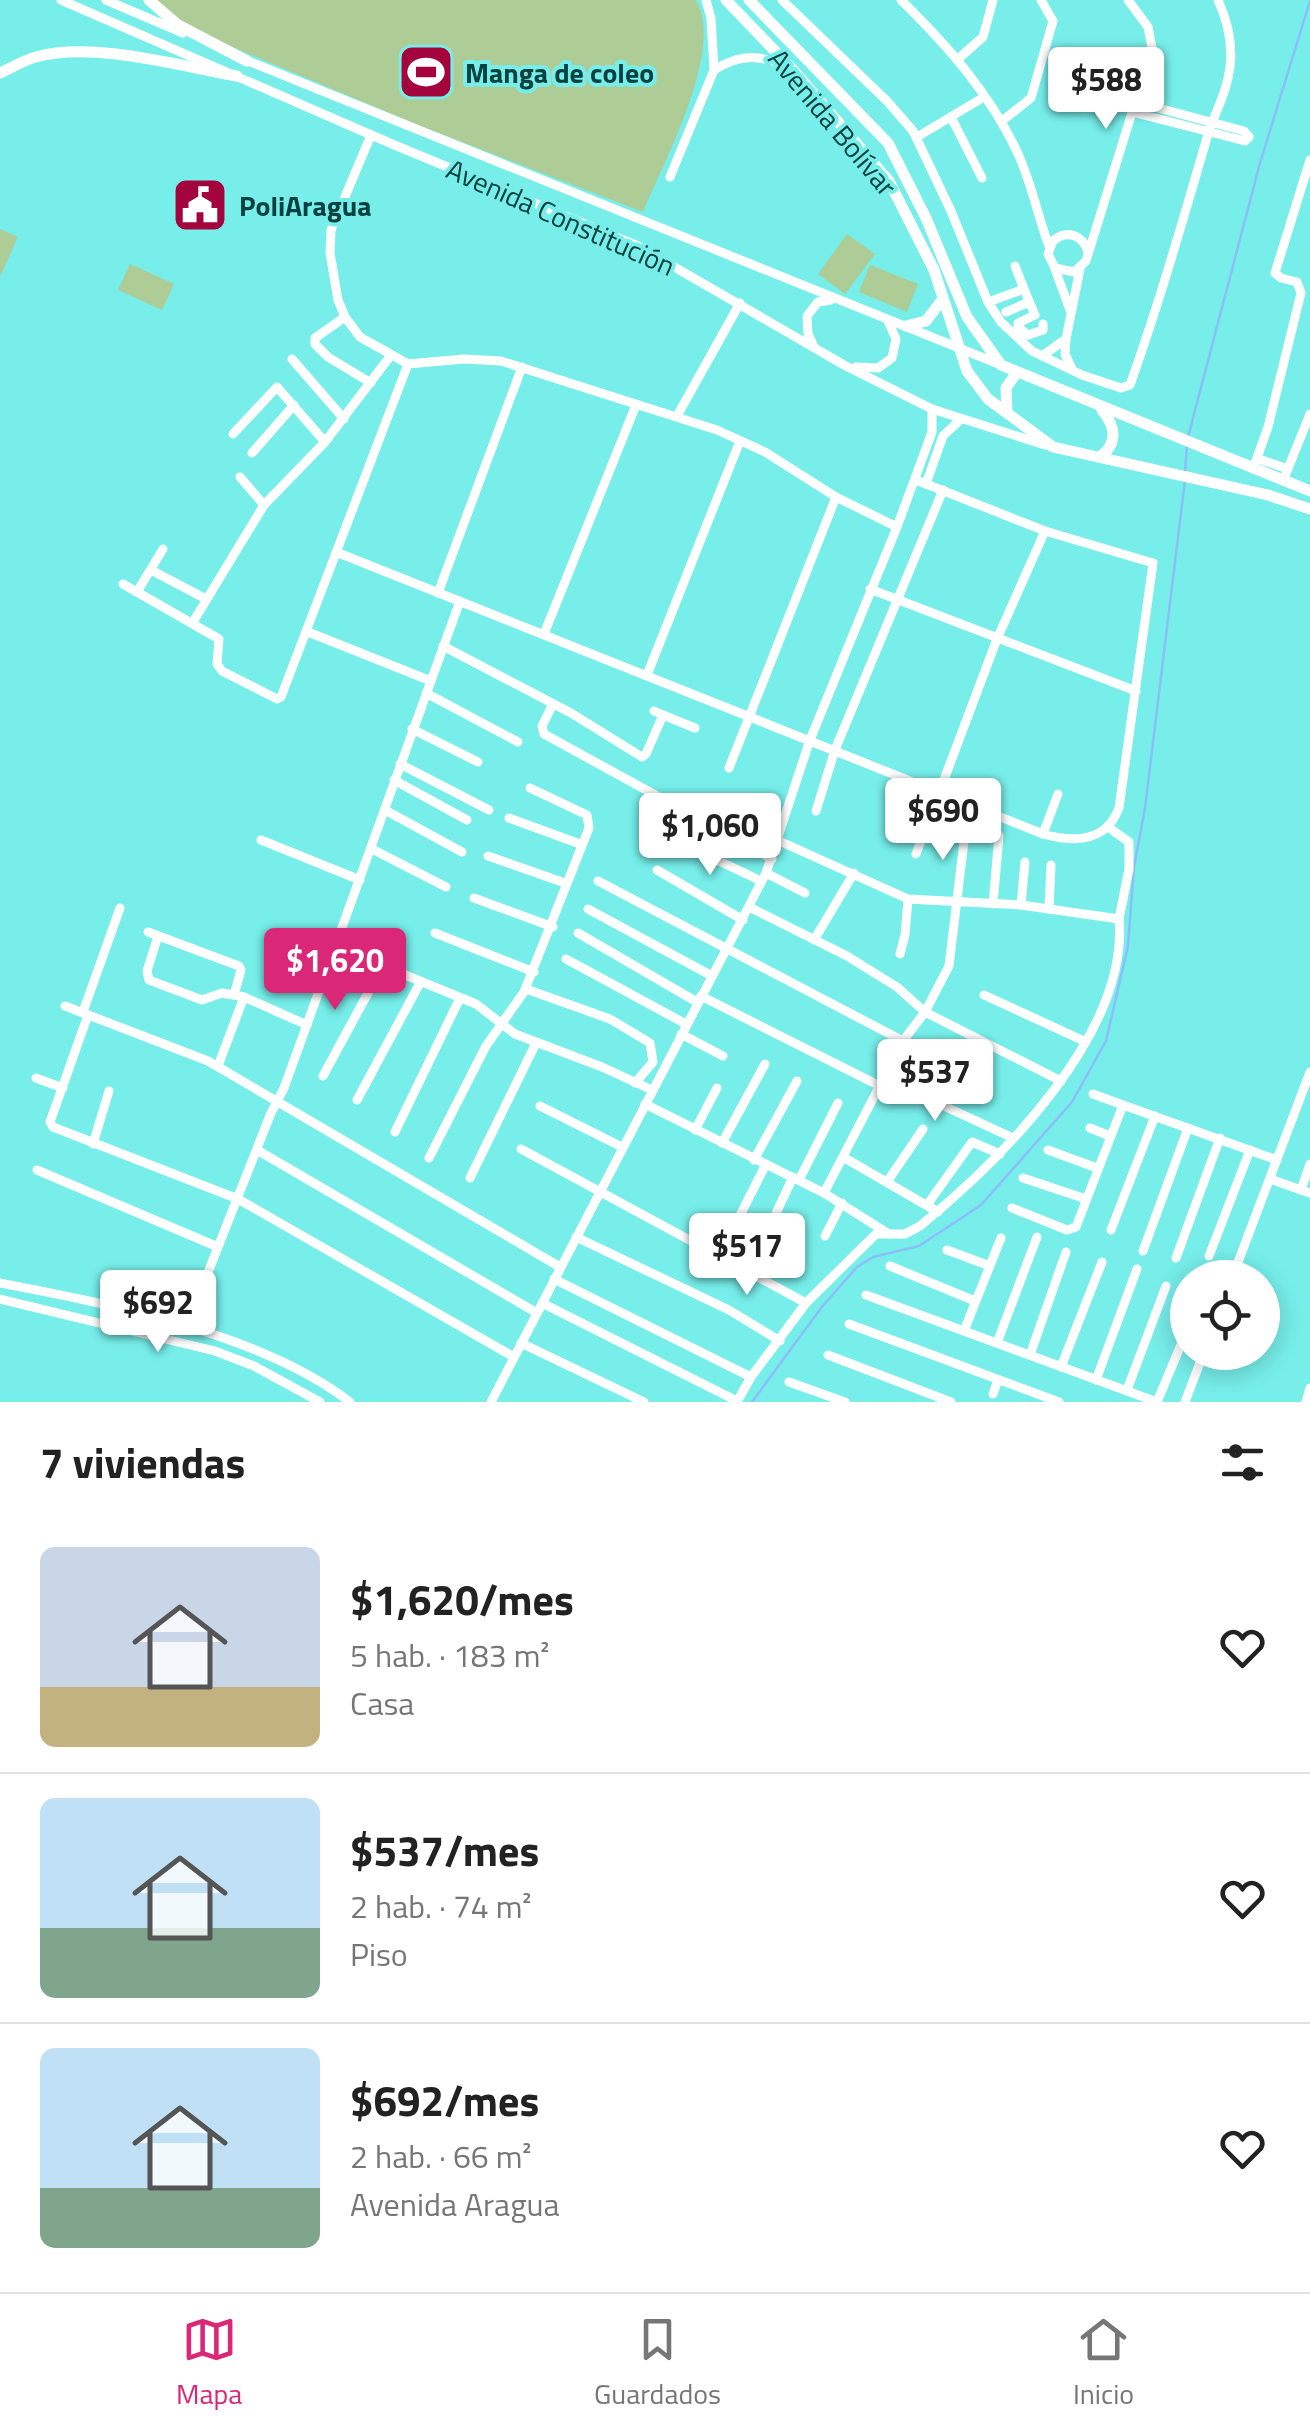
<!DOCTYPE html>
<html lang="es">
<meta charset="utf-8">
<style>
:root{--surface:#fff;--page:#f2f2f2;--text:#222;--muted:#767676;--line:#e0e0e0;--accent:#db2777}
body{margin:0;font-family:"Titillium Web",sans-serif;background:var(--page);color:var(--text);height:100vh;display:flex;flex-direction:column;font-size:38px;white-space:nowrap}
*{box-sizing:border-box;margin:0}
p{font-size:32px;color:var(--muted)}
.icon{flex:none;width:55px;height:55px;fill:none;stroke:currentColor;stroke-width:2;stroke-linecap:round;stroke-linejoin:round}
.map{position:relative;height:1402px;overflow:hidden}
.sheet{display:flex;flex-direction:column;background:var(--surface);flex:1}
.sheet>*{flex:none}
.controls{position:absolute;left:1170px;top:1260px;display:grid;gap:20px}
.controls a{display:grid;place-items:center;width:110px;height:110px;border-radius:50%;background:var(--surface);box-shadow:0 5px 25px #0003;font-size:50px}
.price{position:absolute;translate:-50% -85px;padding:0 22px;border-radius:10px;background:#fff;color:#222;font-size:32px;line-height:65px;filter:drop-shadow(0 2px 5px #0008)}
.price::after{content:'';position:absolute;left:50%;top:60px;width:30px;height:22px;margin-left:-15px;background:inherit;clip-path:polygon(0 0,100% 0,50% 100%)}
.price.active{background:var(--accent);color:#fff}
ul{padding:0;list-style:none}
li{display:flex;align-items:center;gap:30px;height:250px;padding:0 40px}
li+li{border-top:2px solid var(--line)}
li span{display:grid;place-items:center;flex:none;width:280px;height:200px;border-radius:15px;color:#555}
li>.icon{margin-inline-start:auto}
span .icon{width:120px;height:120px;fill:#fffc;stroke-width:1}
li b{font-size:42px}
h2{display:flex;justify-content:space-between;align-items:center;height:120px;padding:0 40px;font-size:42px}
.menu{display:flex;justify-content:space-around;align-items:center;height:140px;border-top:2px solid var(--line);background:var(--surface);font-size:28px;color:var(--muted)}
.menu a{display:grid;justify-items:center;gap:5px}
.menu .active{color:var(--accent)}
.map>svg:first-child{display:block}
.green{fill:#adcc96}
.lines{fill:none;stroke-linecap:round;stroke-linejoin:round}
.stream{stroke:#8bbffa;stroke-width:2.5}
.minor{stroke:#fff;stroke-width:9}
.major{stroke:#fff;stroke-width:11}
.labels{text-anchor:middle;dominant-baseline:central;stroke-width:8;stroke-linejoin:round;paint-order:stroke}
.poi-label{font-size:28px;font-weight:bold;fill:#08413f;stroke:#77eeea;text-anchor:start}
.street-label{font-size:28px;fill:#08413f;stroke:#77eeea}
</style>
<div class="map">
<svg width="1310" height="1402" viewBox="0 0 1310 1402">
<rect width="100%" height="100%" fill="#77eeea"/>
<g class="green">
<path d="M152,0h544c29,50 -32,161 -53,212l-225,-87 -226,-95z"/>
<polygon points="0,229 18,237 0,277"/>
<polygon points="847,234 875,254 845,294 818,274"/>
<polygon points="130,264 174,284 162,310 118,290"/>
<polygon points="870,265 918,284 907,312 859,292"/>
</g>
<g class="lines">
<g class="stream">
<polyline points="1188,437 1260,163 1310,1"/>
<polyline points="1185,472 1187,445"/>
<polyline points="752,1402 821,1308 857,1267 873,1257 919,1246 981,1205 1072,1102 1106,1041 1128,946 1134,867 1145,808 1185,480"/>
</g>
<g class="minor">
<polyline points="61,0 392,144 638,246 844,365 932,409 1045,445"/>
<polyline points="106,0 183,33"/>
<path d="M782,0l105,101 26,30 38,80 37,91 13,20 31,29 50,24 39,13 9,-3c29,-81 52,-162 76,-244 7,-26 21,-47 24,-74 3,-24 -2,-45 -12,-67"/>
<path d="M901,0c47,46 91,96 118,156 13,29 19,61 30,90"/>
<polyline points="243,59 1001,365"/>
<polyline points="958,59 983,37 993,0"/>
<path d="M714,70c27,-17 48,-16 76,-1"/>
<polyline points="1132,112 1245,141 1249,137 1244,131 1136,102"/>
<polyline points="951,117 982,178"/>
<polyline points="1002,121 1031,98 1053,21 1041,0"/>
<polyline points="371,135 331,230 330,253 338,300 345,317 360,337 408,364 464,359 501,361 717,430 765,452 836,497 897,527 932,432 932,409"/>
<polyline points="917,137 984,97"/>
<polyline points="670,177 714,70 711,18 706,0"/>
<path d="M1088,252c-5,-17 -21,-23 -35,-11l-5,13 7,14 19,4 12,-11 66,-213 -4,-21 -20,-27"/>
<polyline points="1055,269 1070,310"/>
<polyline points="1024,289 1035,315 1018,323 1018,327 1028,335 1043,330 1043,324"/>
<polyline points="988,302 1024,289 1015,266"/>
<polyline points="1006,312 1029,302"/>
<polyline points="345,317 315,338 315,344 328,357 371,383"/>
<polyline points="1066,339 1065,354 1072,369"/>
<polyline points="814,347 808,334 807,316 818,302 831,300"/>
<polyline points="1042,356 1066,339 1080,269"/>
<polyline points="292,359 344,419"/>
<polyline points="856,367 878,368 892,358 896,339 888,321"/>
<polyline points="677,416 740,303"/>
<polyline points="233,434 277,387 325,442"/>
<polyline points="252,453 294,405"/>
<polyline points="1259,459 1288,469"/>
<polyline points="1253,469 1268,427 1301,293 1297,282 1281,278 1275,273 1310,160"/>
<polyline points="240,477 264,505"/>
<polyline points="1283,481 1310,414"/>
<polyline points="926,484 943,436 960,420"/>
<path d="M336,552l707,282c32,9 63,8 76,-26l34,-245 -108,-32 -129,-51"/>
<polyline points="151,570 206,599"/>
<polyline points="123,584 219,639 217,664 222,671 277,699 281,697 408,364"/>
<polyline points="870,589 1136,691"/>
<polyline points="137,592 163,549"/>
<polyline points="438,593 522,367"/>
<polyline points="193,622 264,505 325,442 391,355"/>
<polyline points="544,634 636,405"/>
<polyline points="443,646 571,713 642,757 646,754 663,715 654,711"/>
<polyline points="647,675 740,441"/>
<polyline points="431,681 460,601"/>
<polyline points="426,693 518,742"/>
<polyline points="553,704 542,726 544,734 772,859"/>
<polyline points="663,715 695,728"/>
<polyline points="412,729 478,762"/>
<polyline points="400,764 489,810"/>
<polyline points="729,768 836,497"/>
<polyline points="394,780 467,820"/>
<polyline points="385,810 462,852"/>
<polyline points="816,811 835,750 943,490"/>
<polyline points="509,818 580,844"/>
<polyline points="1108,827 1129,842 1129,869 1119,919"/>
<polyline points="1043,834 1058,794"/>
<polyline points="261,840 360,880"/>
<polyline points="692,848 761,881"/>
<polyline points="372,849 446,887"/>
<polyline points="916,854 997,639 1045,531"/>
<polyline points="488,856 565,883"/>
<polyline points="657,870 743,920"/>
<polyline points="766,873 805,893"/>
<polyline points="598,881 903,1041"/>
<polyline points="474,898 553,927"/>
<polyline points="993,904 999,836"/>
<polyline points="1021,905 1025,862"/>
<polyline points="749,907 847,956 897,987 925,1012 1061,1081"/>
<polyline points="1049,908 1051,865"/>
<polyline points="588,909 712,976"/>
<polyline points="148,932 239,966 241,970 234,995"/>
<polyline points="435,933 534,972"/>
<polyline points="578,933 697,1002"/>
<polyline points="158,936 147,971 149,980 202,1000 222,993 244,997 307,1025"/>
<polyline points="814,940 854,873"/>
<polyline points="900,954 905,935 908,899"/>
<polyline points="566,959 686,1024"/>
<polyline points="526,989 610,1019 650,1043 653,1062 635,1083"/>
<polyline points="984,995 1084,1041"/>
<polyline points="701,996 880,1086"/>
<polyline points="65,1006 208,1061 560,1267"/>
<polyline points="83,1012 120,908"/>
<polyline points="88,1015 50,1122 53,1127 238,1199 514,1357"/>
<polyline points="681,1034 723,1056"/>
<polyline points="962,1061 946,1107 1013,1138"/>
<polyline points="218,1066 244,997"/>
<polyline points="323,1076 381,969 386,967 476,1004 515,1034 602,1067 652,1090"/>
<polyline points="36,1078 63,1088"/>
<polyline points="1093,1094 1123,1105"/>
<polyline points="357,1100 420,983"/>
<polyline points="645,1104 824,1193 889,1234"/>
<polyline points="540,1106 622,1147"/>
<polyline points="1090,1128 1110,1136"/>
<polyline points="695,1130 717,1088"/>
<polyline points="395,1132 460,998"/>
<polyline points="722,1143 765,1064"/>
<polyline points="93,1144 109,1091"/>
<polyline points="521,1149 806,1303"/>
<polyline points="257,1150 537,1313"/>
<polyline points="1048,1150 1097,1168"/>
<polyline points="843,1157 938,1212"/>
<polyline points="429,1158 486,1046 524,992 589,828 587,815 530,788"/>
<polyline points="754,1160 797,1081"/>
<polyline points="1310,1164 1301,1190 1310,1193"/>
<polyline points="37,1170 218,1247"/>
<polyline points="470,1178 536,1043"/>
<polyline points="1023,1178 1086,1199"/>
<polyline points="1270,1179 1301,1190"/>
<polyline points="799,1180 838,1103"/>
<polyline points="887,1182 923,1129"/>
<polyline points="824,1193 903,1041 925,1012 949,966 966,825"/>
<polyline points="927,1205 972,1142 1000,1154"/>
<polyline points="1012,1208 1067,1230 1076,1227 1123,1105 1277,1160"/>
<polyline points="1111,1230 1155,1116"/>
<polyline points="825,1236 842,1203"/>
<polyline points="576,1237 729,1310 780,1341"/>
<polyline points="947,1250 990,1266"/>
<polyline points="1143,1251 1188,1128"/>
<polyline points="1209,1256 1250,1150"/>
<polyline points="719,1257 766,1164"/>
<polyline points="1176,1258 1220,1138"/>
<polyline points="890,1266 975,1301"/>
<polyline points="748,1273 793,1177"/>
<polyline points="1232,1278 1310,1072"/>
<polyline points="554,1279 751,1377"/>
<path d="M0,1283c109,21 260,50 350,119"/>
<polyline points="866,1295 1157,1402"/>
<polyline points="0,1299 215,1351 254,1366 320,1402"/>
<polyline points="542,1303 737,1401"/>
<polyline points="849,1324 1059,1402"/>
<polyline points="186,1328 271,1113 284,1088 431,681 308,632"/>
<polyline points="964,1331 1001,1238"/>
<polyline points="521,1343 644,1402"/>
<polyline points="997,1343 1037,1237"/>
<polyline points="828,1355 951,1402"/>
<polyline points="1030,1355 1066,1252"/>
<polyline points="1061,1367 1102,1262"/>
<polyline points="1096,1380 1137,1269"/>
<polyline points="789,1382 845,1402"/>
<polyline points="1127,1390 1166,1286"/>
<polyline points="993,1394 998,1380"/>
<polyline points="491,1402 766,873 810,740 897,527"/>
<path d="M737,1402l14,-25 55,-74 70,-69h29l15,-8c81,-66 209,-193 199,-307l-98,-14 -113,-6 -131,-59"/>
<polyline points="1157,1402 1188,1328"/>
<polyline points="1185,1402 1204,1352"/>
<polyline points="1306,1402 1310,1388"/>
</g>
<g class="major">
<polyline points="149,0 178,25 247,61"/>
<polyline points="726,0 796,73 889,181 934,270 967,371 988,399 1053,447 1268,495 1310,509"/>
<polyline points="749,0 888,143 926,218 967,317 1001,365 1310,491"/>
<path d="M0,73c11,-5 24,-13 36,-16 57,-16 143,9 201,19"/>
<polyline points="906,326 926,321 942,300"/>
<polyline points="1007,413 1006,388 1017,372"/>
<path d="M1100,457c18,-14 16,-30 2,-47"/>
</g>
</g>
<defs>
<g id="stadium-square" transform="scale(2.875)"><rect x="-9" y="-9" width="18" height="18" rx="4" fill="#a2043b" stroke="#77eeea"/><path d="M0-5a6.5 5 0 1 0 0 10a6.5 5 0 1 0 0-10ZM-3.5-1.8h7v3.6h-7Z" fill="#fff"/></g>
<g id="civic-square" transform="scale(2.875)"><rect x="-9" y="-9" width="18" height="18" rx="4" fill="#a2043b" stroke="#77eeea"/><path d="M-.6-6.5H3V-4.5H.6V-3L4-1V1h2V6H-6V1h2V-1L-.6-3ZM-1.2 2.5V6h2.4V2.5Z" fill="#fff"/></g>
</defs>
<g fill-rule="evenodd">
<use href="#stadium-square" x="426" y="72"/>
<use href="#civic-square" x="200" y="205"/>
</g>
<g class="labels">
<g class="poi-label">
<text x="465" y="72">Manga de coleo</text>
<text x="239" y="205">PoliAragua</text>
</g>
<g class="street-label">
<text transform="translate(833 122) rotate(50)">Avenida Bolívar</text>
<text transform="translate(561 217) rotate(24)">Avenida Constitución</text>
</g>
</g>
</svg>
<div class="controls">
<a><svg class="icon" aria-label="locate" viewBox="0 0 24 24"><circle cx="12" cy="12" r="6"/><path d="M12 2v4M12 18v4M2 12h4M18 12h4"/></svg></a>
</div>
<b class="price" style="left:1106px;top:132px">$588</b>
<b class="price" style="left:943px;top:863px">$690</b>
<b class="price" style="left:710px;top:878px">$1,060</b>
<b class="price active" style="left:335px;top:1013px">$1,620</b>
<b class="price" style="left:935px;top:1124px">$537</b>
<b class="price" style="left:747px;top:1298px">$517</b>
<b class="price" style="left:158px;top:1355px">$692</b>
</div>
<section class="sheet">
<h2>7 viviendas<svg class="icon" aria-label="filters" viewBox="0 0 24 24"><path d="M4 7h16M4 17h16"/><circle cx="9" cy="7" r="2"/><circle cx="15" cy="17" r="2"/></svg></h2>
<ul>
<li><span style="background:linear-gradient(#c9d6e8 70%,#c2b280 0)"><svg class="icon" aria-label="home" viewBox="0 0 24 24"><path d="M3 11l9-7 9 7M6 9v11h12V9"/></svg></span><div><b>$1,620/mes</b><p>5 hab. · 183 m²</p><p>Casa</p></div><svg class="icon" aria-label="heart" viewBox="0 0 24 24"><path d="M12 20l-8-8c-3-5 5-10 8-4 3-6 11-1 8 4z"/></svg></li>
<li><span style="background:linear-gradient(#bfe0f5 65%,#7fa58c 0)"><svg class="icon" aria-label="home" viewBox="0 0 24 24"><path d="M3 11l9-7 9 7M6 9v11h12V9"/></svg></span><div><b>$537/mes</b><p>2 hab. · 74 m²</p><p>Piso</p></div><svg class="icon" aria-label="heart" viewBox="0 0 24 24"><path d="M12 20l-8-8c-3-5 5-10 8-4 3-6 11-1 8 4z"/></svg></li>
<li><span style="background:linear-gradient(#bfe0f5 70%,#7fa58c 0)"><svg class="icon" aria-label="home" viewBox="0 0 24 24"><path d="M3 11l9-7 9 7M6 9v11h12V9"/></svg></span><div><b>$692/mes</b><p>2 hab. · 66 m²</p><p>Avenida Aragua</p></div><svg class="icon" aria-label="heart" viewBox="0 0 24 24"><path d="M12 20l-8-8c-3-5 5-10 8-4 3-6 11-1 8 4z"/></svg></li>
</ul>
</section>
<nav class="menu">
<a class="active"><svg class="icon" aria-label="map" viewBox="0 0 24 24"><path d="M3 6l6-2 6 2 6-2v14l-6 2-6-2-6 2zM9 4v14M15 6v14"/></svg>Mapa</a>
<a><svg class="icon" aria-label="saved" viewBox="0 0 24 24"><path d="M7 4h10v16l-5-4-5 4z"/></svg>Guardados</a>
<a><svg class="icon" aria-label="home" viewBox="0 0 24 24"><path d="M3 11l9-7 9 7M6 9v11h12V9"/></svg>Inicio</a>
</nav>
